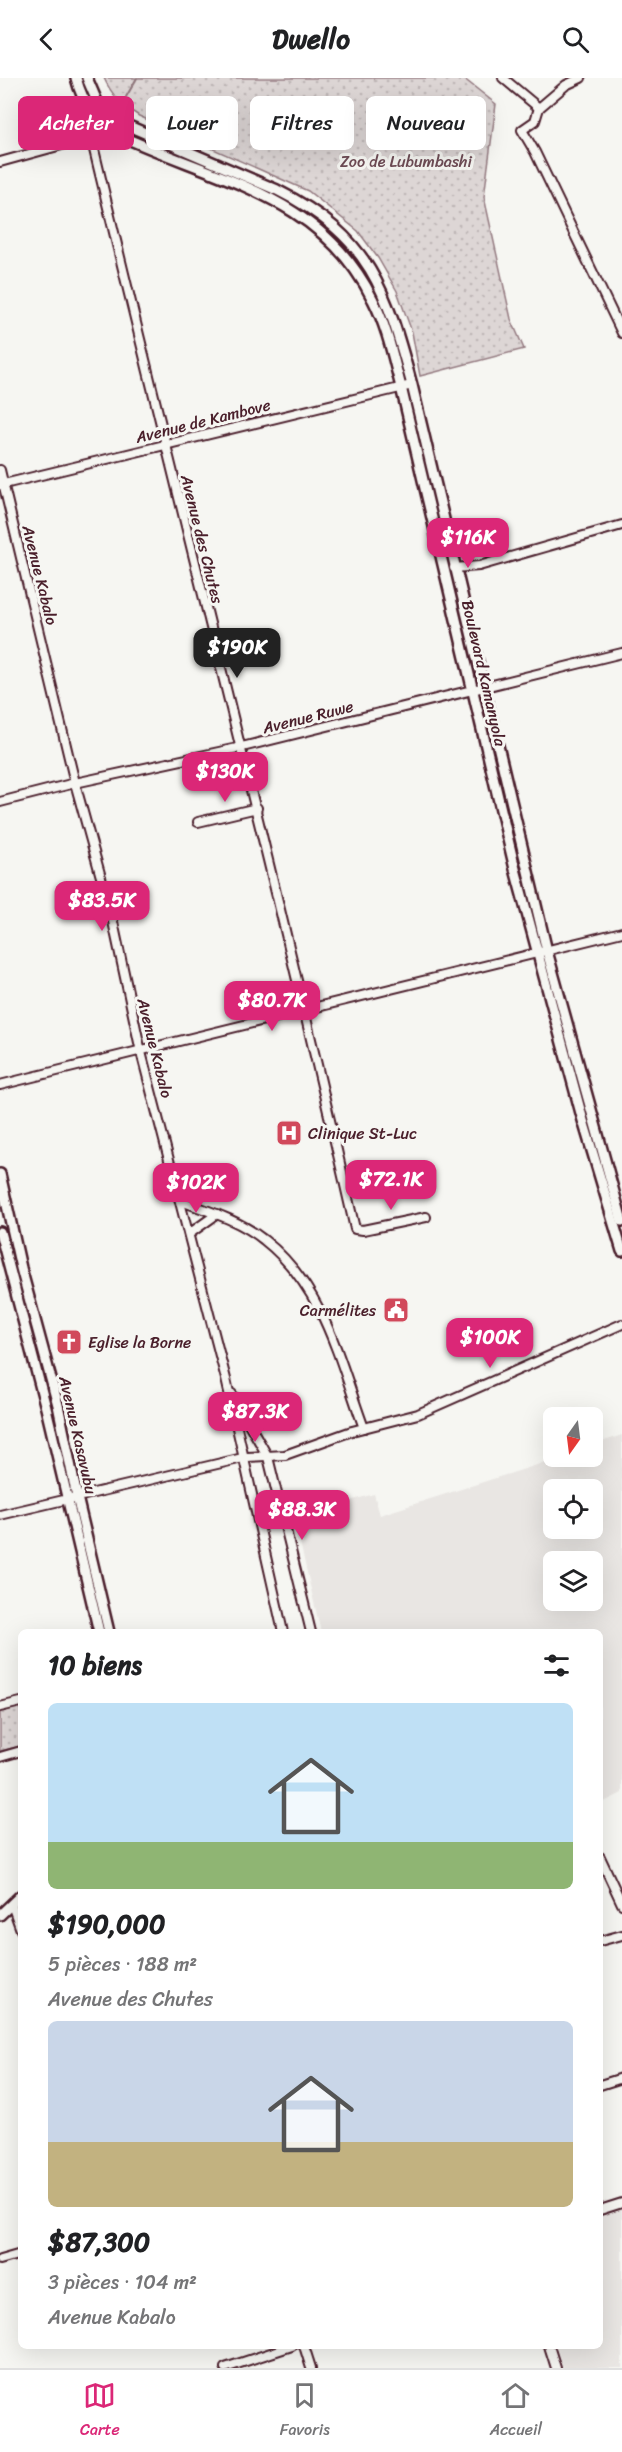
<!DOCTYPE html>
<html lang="fr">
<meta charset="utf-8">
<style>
:root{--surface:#fff;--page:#f2f2f2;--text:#202124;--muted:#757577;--line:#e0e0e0;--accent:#db2777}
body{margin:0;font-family:Sriracha,sans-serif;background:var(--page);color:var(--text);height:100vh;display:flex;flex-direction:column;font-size:22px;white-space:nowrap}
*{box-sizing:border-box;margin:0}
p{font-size:20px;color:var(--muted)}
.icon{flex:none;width:33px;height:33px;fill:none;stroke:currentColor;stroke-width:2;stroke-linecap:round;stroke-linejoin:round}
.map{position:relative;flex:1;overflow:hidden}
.side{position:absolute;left:18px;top:1551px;width:585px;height:720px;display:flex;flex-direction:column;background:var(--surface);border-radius:9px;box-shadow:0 6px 24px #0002}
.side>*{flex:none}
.hud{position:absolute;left:18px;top:18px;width:586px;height:54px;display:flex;gap:12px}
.needle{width:39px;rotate:194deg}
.fabs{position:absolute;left:543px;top:1329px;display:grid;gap:12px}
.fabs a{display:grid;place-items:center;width:60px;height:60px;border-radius:9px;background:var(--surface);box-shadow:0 6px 24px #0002;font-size:30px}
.price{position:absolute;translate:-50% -51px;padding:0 14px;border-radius:12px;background:var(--accent);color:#fff;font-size:20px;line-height:39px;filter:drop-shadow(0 2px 3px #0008)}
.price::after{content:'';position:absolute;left:50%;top:36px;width:18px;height:14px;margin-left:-9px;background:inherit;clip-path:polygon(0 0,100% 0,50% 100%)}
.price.on{background:#222;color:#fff}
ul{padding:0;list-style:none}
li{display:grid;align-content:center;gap:12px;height:318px;padding:0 30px}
li span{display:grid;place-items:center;height:186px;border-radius:9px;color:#555}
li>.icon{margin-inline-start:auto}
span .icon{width:108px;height:108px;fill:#fffc;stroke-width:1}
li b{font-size:26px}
h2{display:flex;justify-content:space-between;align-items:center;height:72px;padding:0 30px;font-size:26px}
.chip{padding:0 21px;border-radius:9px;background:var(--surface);box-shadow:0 6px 24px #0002;font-size:21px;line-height:54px}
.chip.on{background:var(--accent);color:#fff}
header{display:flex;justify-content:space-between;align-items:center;height:78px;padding:0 30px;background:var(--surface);font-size:27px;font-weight:700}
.menu{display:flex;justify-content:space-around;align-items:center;height:84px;border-top:2px solid var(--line);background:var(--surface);font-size:16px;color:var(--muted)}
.menu a{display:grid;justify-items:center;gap:3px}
.menu .on{color:var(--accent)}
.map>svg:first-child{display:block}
.built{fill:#e9e6e3;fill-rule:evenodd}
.green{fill:url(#green-dots);stroke:#947a80;stroke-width:1.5}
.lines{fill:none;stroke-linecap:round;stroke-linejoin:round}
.stream{stroke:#8e747a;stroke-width:2}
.minor-casing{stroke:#4a1f2b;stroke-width:12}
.major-casing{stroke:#4a1f2b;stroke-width:14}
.minor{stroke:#f6f6f2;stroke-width:8}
.major{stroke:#f6f6f2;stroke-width:9}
.labels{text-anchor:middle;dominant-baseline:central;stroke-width:6;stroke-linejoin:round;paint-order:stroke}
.park-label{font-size:16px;fill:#6f4d56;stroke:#f6f6f2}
.street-label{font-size:16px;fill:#4a1f2b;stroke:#f6f6f2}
.poi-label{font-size:16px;fill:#4a1f2b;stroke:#f6f6f2;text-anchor:start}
</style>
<header><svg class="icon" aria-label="back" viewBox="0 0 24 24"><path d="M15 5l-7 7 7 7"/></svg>Dwello<svg class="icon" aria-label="search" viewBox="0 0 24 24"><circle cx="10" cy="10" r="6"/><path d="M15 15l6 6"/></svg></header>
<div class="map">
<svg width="622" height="2290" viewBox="0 0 622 2290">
<defs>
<pattern id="green-dots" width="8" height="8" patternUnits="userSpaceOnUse" patternTransform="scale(1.5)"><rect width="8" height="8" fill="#ddd6d5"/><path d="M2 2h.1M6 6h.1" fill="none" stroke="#bfb7b7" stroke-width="1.8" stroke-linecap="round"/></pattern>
</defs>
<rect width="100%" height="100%" fill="#f6f6f2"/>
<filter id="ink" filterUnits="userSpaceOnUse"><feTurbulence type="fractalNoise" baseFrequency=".0167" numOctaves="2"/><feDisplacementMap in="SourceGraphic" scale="12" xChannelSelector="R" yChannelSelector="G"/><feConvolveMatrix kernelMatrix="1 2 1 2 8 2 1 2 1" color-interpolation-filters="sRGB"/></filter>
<g filter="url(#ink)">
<g class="built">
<path d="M622,1357v358l-22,11v-172h-279l-27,-115 80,-23 6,21 182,-58 30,-1 1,-11zM554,1412h38v38h-38zM554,1484h38v38h-38z"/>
<polygon points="622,2130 622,2290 563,2290 556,2268 600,2268 600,2137"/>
</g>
<g class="green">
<path d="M104,0h359l33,26 -12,93 27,122 13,30 -104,27 -8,-44 -15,-41 -19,-33 -20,-27 -50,-40 -169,-75c-17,-11 -27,-20 -35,-38z"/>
<polygon points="21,1628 21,1668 0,1673 0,1633"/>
</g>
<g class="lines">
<polyline class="stream" points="126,19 137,0"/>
<g class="minor-casing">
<g id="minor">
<polyline points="503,0 539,30"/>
<polyline points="581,0 566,7 539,30 535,43 522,52 535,74 622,255"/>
<path d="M91,59c87,364 181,726 264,1092l8,1 63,-13"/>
<polyline points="0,84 91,59 109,37"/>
<polyline points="0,392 75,705 112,839 141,974 226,1301 283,1554"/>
<polyline points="0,407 412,307"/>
<polyline points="454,490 479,488 622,447"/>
<polyline points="0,724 75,705 242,669 622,575"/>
<polyline points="198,744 257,730"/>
<polyline points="0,1007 622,854"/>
<path d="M181,1123c28,10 60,20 83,39 60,47 75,120 100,188"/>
<polyline points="189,1156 217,1136"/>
<polyline points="232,1316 268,1379 311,1554"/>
<polyline points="0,1437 247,1379 285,1377 352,1353 418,1336 622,1246"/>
<polyline points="0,1629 21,1624"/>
<polyline points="0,1679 21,1673"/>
<polyline points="600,1779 622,1826"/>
<polyline points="12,1827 21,1852"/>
<polyline points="600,1863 622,1857"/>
<polyline points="600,2007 622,2000"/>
<polyline points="600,2132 622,2125"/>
<polyline points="0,2182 21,2176"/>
<polyline points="304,2268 311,2290"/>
<polyline points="549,2268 556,2290"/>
<polyline points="225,2290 292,2268"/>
</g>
</g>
<g class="major-casing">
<g id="major">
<path d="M76,0c7,27 20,43 43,57 97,45 203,60 254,165 14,27 20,57 28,87l114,482 67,248 40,134"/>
<path d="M87,0l12,28 18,15 160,69c94,47 109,100 135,195l135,566 75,270"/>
<polyline points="0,1096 21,1190 58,1327 77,1419 109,1554"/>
<polyline points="0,1154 46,1330 99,1554"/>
<polyline points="0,1837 21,1817"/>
</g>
</g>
<use href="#minor" class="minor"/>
<use href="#major" class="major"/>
</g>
</g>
<defs>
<g id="hospital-square" transform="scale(1.35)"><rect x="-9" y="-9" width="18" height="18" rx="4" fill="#d1495b" stroke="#f6f6f2"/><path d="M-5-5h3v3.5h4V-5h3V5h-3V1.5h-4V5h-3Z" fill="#fff"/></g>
<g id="civic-square" transform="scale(1.35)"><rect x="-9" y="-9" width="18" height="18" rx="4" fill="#d1495b" stroke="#f6f6f2"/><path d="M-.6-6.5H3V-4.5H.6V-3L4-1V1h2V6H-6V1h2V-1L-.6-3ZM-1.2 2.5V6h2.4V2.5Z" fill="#fff"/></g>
<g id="church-square" transform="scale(1.35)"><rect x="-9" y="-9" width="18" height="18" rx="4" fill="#d1495b" stroke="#f6f6f2"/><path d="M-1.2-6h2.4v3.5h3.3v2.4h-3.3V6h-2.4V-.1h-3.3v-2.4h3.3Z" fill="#fff"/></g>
</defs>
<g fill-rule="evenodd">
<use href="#hospital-square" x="289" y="1055"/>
<use href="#civic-square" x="396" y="1232"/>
<use href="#church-square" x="69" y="1264"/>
</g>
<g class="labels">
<g class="park-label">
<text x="406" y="83">Zoo de Lubumbashi</text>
</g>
<g class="street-label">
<text transform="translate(203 343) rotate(-14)">Avenue de Kambove</text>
<text transform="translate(202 461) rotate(76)">Avenue des Chutes</text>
<text transform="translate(40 497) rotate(76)">Avenue Kabalo</text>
<text transform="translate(484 595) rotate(77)">Boulevard Kamanyola</text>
<text transform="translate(308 639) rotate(-14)">Avenue Ruwe</text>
<text transform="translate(155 970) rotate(76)">Avenue Kabalo</text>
<text transform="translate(78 1357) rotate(77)">Avenue Kasavubu</text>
</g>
<g class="poi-label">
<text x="308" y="1055">Clinique St-Luc</text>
<text x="376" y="1232" text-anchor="end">Carmélites</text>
<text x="88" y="1264">Eglise la Borne</text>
</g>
</g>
</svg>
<div class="fabs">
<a><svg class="needle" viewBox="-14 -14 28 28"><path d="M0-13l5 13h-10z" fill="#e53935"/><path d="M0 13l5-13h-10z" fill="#757577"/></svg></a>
<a><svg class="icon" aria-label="locate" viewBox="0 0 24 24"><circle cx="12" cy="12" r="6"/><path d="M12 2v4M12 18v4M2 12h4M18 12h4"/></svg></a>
<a><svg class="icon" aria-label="layers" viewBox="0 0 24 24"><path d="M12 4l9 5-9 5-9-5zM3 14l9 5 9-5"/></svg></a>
</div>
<b class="price" style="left:468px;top:491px">$116K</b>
<b class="price on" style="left:237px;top:601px">$190K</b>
<b class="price" style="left:225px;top:725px">$130K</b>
<b class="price" style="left:102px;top:854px">$83.5K</b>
<b class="price" style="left:272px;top:954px">$80.7K</b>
<b class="price" style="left:391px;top:1133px">$72.1K</b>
<b class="price" style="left:196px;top:1136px">$102K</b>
<b class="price" style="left:490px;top:1291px">$100K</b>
<b class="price" style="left:255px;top:1365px">$87.3K</b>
<b class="price" style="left:302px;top:1463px">$88.3K</b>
<div class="hud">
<a class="chip on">Acheter</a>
<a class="chip">Louer</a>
<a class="chip">Filtres</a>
<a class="chip">Nouveau</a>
</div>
<section class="side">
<h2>10 biens<svg class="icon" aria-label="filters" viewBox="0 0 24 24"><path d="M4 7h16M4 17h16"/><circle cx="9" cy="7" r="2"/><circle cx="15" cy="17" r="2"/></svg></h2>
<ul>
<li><span style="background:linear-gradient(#bfe0f5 75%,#8fb573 0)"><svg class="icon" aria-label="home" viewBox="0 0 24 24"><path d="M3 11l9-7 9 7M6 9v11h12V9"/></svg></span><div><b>$190,000</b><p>5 pièces · 188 m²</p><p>Avenue des Chutes</p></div></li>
<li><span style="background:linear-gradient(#c9d6e8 65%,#c2b280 0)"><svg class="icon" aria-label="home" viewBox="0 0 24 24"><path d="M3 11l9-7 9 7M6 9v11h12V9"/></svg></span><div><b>$87,300</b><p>3 pièces · 104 m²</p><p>Avenue Kabalo</p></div></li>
</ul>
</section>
</div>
<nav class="menu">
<a class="on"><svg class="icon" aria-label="map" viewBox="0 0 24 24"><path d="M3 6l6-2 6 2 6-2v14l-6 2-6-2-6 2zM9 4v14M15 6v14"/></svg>Carte</a>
<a><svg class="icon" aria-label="saved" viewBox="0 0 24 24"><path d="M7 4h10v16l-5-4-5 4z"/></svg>Favoris</a>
<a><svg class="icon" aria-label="home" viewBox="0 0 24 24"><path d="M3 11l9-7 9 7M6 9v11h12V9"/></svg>Accueil</a>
</nav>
